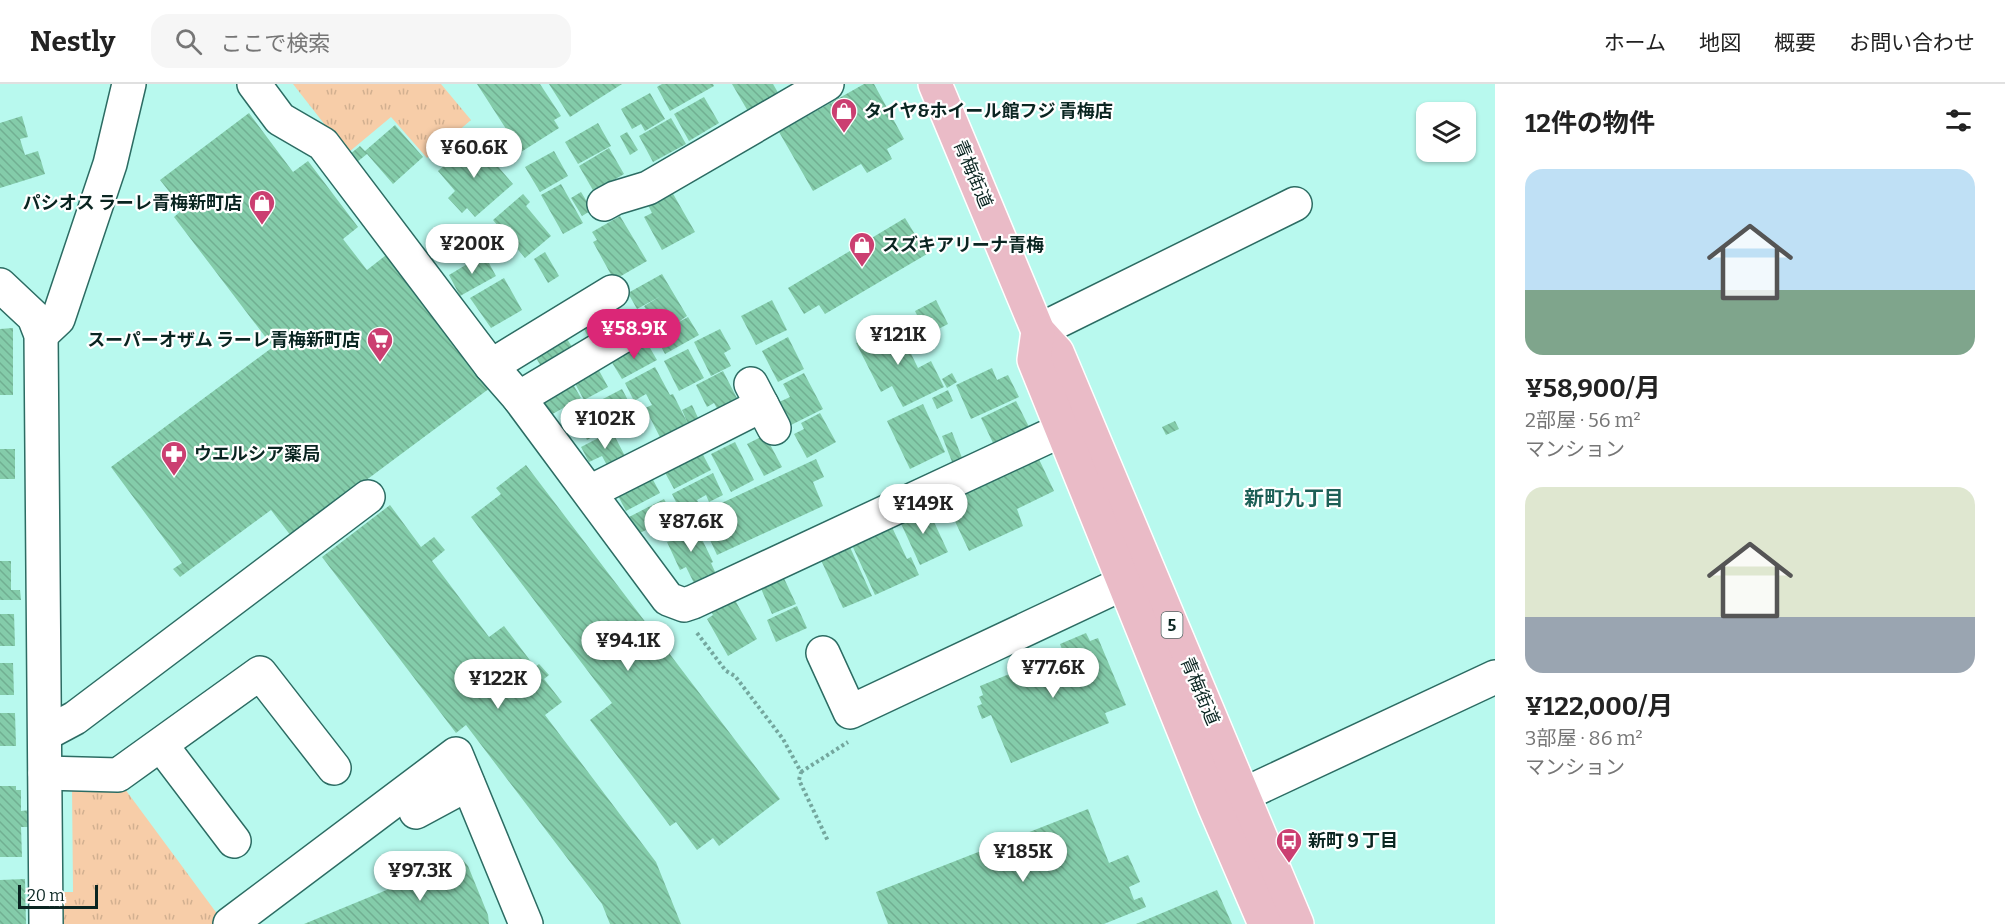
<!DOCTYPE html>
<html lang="ja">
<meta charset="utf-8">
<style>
:root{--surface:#fff;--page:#f6f6f6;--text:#222;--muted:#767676;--line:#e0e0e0;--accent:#db2777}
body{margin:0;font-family:Bitter,"Noto Sans JP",serif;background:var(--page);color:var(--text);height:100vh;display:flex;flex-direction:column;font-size:22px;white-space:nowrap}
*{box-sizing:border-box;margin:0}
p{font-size:20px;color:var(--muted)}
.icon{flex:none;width:33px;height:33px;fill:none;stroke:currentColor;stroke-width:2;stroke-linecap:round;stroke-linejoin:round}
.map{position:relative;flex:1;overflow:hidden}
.drawer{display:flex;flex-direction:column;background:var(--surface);width:510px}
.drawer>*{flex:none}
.controls{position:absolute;left:1416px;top:18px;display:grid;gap:12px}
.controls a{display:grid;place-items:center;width:60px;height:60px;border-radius:12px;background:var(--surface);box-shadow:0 2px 4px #0004;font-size:30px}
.scale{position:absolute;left:18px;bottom:15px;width:80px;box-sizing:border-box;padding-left:6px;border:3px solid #0a2521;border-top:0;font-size:16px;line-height:21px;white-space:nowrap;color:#0a2521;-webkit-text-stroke:4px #fff;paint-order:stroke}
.price{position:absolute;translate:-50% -51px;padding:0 14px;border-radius:21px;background:#fff;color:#222;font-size:20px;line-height:39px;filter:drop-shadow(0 2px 3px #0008)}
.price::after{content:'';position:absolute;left:50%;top:36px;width:18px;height:14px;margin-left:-9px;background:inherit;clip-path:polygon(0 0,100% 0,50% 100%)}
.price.current{background:var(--accent);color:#fff}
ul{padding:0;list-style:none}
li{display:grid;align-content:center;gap:12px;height:318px;padding:0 30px}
li span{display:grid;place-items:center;height:186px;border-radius:18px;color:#555}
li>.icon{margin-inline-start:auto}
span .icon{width:108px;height:108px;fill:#fffc;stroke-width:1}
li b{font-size:26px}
h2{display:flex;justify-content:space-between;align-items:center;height:72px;padding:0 30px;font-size:26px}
header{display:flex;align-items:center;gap:36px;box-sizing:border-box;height:84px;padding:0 30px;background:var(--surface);border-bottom:2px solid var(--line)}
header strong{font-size:28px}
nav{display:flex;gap:33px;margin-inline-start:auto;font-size:21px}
.search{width:420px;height:54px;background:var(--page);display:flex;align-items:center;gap:15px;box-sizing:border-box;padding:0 21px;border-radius:18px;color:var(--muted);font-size:22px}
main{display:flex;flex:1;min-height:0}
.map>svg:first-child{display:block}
.grass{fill:url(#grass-tufts)}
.building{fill:url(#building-back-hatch)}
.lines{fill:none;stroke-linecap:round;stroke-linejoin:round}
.minor-casing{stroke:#2c6c63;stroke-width:36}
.major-casing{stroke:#fff;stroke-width:36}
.path{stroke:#74a79e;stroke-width:4;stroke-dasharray:3 3;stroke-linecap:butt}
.minor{stroke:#fff;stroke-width:33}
.major{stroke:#eabbc7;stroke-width:33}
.labels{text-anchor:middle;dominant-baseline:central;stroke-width:4.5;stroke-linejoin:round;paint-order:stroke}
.shield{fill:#fff;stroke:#546664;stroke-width:1.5}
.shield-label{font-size:16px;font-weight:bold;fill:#0a2521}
.poi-label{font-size:18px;font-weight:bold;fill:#0a2521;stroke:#fff;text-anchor:start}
.street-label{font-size:18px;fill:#0a2521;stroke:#fff}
.neighbourhood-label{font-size:20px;font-weight:bold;fill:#1d5f56;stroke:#fff}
</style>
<header>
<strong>Nestly</strong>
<div class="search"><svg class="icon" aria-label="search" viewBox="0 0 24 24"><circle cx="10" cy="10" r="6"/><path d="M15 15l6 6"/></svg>ここで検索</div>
<nav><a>ホーム</a><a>地図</a><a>概要</a><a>お問い合わせ</a></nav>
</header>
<main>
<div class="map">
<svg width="1495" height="840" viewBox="0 0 1495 840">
<defs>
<pattern id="grass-tufts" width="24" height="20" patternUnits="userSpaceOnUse" patternTransform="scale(1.5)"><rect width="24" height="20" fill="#f7cda8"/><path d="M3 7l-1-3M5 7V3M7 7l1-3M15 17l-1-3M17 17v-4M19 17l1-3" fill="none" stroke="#d2b090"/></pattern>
<pattern id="building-back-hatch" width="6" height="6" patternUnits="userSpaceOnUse" patternTransform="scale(1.5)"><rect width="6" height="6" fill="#84ccaa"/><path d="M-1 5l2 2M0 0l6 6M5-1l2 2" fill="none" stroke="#71af92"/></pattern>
</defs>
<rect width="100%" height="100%" fill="#b8f9ee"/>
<g class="grass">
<polygon points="293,0 441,0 471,36 427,74 391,33 343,73 329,46"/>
<polygon points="122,701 221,835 214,840 61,840 60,808 73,808 72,702"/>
</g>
<g class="building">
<polygon points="477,0 540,0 561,32 554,36 559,44 521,68"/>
<polygon points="549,0 622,0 570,33"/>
<polygon points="662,0 713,0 714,2 670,27 657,3"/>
<polygon points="732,0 773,0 780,12 749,29"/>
<polygon points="864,0 874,0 904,55 887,65 892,75 867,89 861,80 813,107 779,48"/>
<polygon points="650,9 665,35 645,47 641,40 632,45 621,25"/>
<polygon points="704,13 719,39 689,57 674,30"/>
<polygon points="249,29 293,88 308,77 358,143 343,155 367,186 390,168 490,304 291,452 271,426 180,493 173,485 182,479 111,383 273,263 174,133 183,125 160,96"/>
<polygon points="22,32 28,53 20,55 25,71 38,67 45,90 0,104 0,39"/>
<polygon points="671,34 686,60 653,78 639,52"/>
<polygon points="598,39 611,62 578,80 565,58"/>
<polygon points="395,41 423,73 393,100 367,70 352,82 345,74 360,62 365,67"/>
<polygon points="627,48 638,66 630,71 620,52"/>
<polygon points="474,55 513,100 475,133 467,124 462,129 448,114 455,107 438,87"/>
<polygon points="609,64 624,90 594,108 579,82"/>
<polygon points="554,67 568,92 540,108 525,83"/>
<polygon points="561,100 583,139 563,150 541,111"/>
<polygon points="581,108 592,126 582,132 571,114"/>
<polygon points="672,108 695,148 662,166 644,133 652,129 648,121"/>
<polygon points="523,110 530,118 526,122 551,152 525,174 493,136"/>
<polygon points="620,132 647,177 614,196 593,158 597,156 592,148"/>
<polygon points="905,134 927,170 825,230 819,221 804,230 788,204"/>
<polygon points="545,168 559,192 548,199 534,175"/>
<polygon points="484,170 496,192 460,212 449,191"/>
<polygon points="662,190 687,232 677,239 688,233 699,251 665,270 655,251 659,249 644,222 661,212 637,225 628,209"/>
<polygon points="504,194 522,226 491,244 470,214"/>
<polygon points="772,216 787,246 756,261 741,232"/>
<polygon points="936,216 948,240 927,251 915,227"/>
<polygon points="611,219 622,239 590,256 579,236"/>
<polygon points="896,239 918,284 931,277 944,303 903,323 892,302 881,308 856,259"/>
<polygon points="13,244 13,311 0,311 0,245"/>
<polygon points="720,245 731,265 724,269 731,282 711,292 694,258"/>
<polygon points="562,247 574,266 542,284 531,265"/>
<polygon points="788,253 804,285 778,298 762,267"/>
<polygon points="646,257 657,276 622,295 611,277"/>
<polygon points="688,265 704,294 679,307 664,277"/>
<polygon points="596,281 608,303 584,316 572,294"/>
<polygon points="655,283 670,311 673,310 688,340 682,326 692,321 701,340 662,357 645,324 652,321 646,310 634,317 625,299"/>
<polygon points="992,284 997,296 1008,291 1019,313 971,335 956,301"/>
<polygon points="723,287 739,318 719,328 714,319 707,323 696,301"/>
<polygon points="804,289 823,325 789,342 777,319 790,313 783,300"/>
<polygon points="952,289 957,298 947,304 942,295"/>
<polygon points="570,295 581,314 549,332 542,320 552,315 548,308"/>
<polygon points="622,305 639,337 618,348 601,316"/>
<polygon points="948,306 953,317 937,325 932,314"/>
<polygon points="1016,317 1030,345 995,363 981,334"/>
<polygon points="597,320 609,344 587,356 583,348 576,352 567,335"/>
<polygon points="923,320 945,368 910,385 887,337"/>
<polygon points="820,329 836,358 807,374 794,350 804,345 801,339"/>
<polygon points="1175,337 1179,345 1166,351 1162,343"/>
<polygon points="612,347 627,376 609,385 602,372 589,378 581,363"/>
<polygon points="952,348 964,379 954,383 942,352"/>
<polygon points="765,351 782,383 764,392 747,360"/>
<polygon points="735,358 754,396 731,408 711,370"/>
<rect x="0" y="365" width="15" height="30"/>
<polygon points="700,365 711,386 674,405 663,385"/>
<polygon points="1037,371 1054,407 1017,425 1023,442 969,467 944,414"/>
<polygon points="816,375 824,393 813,398 823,422 717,471 698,430"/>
<polygon points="526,381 780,715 719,762 713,754 697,766 676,738 670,742 590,636 612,619 471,433 501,410 496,404"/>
<polygon points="713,389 723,411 709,418 706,411 697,416 701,423 683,432 672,410"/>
<polygon points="650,390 660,409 626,427 616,408"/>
<polygon points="664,415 676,437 659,446 656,441 638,450 629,433"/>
<polygon points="390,421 421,463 434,453 445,466 432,477 489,553 504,542 535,583 539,580 549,591 544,595 562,618 545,631 656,778 681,840 610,840 602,820 466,641 456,649 322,473"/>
<polygon points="926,421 948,468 920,481 898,433"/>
<polygon points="690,437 694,446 697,445 713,478 711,479 716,490 695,501 686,483 680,486 667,458 671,457 667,449"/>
<polygon points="891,441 907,475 911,473 919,491 875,511 851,459"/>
<polygon points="849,461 872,512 843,524 820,474"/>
<polygon points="0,477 11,477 11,506 20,506 21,516 0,516"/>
<polygon points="782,490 796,520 772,530 759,500"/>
<polygon points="732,511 757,555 728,572 707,535 713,531 709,524"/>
<polygon points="797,522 807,544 776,558 767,536"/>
<polygon points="0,530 14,530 15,562 0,562"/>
<polygon points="1086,549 1090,557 1098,554 1126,621 1105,629 1109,639 1011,679 991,631 982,635 977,622 982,620 979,613 983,611 980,602 1063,568 1060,560"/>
<polygon points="0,579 13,579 14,611 0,611"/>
<polygon points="0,629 15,629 16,662 0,662"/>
<polygon points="0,702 16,702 16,706 21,706 21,727 31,726 31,743 21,743 22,773 0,773"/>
<polygon points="1088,725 1109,779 1128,771 1140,798 1129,803 1134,816 1142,813 1146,823 1104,840 888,840 876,808"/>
<polygon points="462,775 468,782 488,831 489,840 304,840"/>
<polygon points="25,795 26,840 0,840 0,796"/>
<polygon points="1217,806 1232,840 1136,840"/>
</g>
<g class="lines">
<g class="minor-casing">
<g id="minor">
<polyline points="254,0 280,35 323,60 491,282 519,314 668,515 684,521 693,518 1062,346"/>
<polyline points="604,120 615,114 648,104 827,0"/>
<polyline points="0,201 34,233 41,251 46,840"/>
<polyline points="1038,247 1295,120"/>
<polyline points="41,251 58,235 110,80 129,0"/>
<polyline points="491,282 612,208"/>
<polyline points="751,300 774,344"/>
<polyline points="519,314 636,244"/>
<polyline points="590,408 762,321"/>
<polyline points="823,569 850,628 1124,499"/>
<polyline points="45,650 75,634 368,413"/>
<polyline points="161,661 234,757"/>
<polyline points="45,689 118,691 260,589 334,684"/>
<polyline points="1217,723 1495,593"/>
<polyline points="416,728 468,700"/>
<polyline points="230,840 456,670 526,840"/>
</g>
</g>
<g class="major-casing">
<g id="major">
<polyline points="935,0 1038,247 1057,268 1297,840"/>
<polyline points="1038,247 1034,276 1215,724 1265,840"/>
</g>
</g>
<g class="path">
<polyline points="697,549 726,587 735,592 783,655 801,688 799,696 828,757"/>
<polyline points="801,688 848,658"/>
</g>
<use href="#minor" class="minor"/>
<use href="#major" class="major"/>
</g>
<defs>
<g id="shop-pin" transform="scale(1.35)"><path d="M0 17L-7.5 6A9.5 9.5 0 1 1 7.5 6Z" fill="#cb3f71" stroke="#fff"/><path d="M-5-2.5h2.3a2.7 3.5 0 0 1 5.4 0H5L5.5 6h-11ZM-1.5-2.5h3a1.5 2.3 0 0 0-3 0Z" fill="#fff"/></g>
<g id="supermarket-pin" transform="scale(1.35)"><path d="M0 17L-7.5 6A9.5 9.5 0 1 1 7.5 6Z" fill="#cb3f71" stroke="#fff"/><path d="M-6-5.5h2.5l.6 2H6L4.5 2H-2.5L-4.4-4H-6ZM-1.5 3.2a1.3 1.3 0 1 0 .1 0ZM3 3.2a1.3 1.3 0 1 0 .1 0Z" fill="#fff"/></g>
<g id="pharmacy-pin" transform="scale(1.35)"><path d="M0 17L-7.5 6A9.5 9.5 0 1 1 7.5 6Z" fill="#cb3f71" stroke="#fff"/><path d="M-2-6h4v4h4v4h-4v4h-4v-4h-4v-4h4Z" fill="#fff"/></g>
<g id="bus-pin" transform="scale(1.35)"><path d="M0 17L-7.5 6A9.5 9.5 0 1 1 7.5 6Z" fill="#cb3f71" stroke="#fff"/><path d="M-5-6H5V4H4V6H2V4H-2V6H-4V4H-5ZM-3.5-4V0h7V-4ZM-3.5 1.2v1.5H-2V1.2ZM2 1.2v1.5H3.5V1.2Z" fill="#fff"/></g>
</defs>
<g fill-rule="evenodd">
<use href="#shop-pin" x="844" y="27"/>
<use href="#shop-pin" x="262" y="119"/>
<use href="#shop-pin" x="862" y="161"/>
<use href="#supermarket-pin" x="380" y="256"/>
<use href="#pharmacy-pin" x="174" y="370"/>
<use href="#bus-pin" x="1289" y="757"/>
</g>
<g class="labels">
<rect class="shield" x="1161.5" y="528" width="21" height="26" rx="4.5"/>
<g class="shield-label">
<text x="1172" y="541">5</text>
</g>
<g class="poi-label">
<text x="864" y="27">タイヤ&amp;ホイール館フジ 青梅店</text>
<text x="242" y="119" text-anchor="end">パシオス ラーレ青梅新町店</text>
<text x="882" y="161">スズキアリーナ青梅</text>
<text x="360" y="256" text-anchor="end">スーパーオザム ラーレ青梅新町店</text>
<text x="194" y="370">ウエルシア薬局</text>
<text x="1308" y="757">新町９丁目</text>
</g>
<g class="street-label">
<text transform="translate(973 90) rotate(67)">青梅街道</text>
<text transform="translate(1200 607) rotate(67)">青梅街道</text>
</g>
<g class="neighbourhood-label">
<text x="1294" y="414">新町九丁目</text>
</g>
</g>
</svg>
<div class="controls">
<a><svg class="icon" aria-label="layers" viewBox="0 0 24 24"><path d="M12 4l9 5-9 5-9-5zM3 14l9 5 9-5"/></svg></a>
</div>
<div class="scale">20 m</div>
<b class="price" style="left:474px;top:95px">¥60.6K</b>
<b class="price" style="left:472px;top:191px">¥200K</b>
<b class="price current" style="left:634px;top:276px">¥58.9K</b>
<b class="price" style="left:898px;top:282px">¥121K</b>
<b class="price" style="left:605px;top:366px">¥102K</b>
<b class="price" style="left:923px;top:451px">¥149K</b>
<b class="price" style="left:691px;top:469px">¥87.6K</b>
<b class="price" style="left:628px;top:588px">¥94.1K</b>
<b class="price" style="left:1053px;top:615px">¥77.6K</b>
<b class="price" style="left:498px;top:626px">¥122K</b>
<b class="price" style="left:1023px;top:799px">¥185K</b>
<b class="price" style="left:420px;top:818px">¥97.3K</b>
</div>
<section class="drawer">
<h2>12件の物件<svg class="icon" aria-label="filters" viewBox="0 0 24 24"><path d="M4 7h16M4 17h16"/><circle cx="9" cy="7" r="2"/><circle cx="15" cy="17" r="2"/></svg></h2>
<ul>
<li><span style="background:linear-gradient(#bfe0f5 65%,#7fa58c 0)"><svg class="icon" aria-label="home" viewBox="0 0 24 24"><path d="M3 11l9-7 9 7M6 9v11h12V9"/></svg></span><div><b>¥58,900/月</b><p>2部屋 · 56 m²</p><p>マンション</p></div></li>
<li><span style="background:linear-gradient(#dfe7d0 70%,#9aa5b1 0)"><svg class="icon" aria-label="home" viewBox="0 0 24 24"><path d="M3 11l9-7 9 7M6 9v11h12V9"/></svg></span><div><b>¥122,000/月</b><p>3部屋 · 86 m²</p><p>マンション</p></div></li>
</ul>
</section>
</main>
